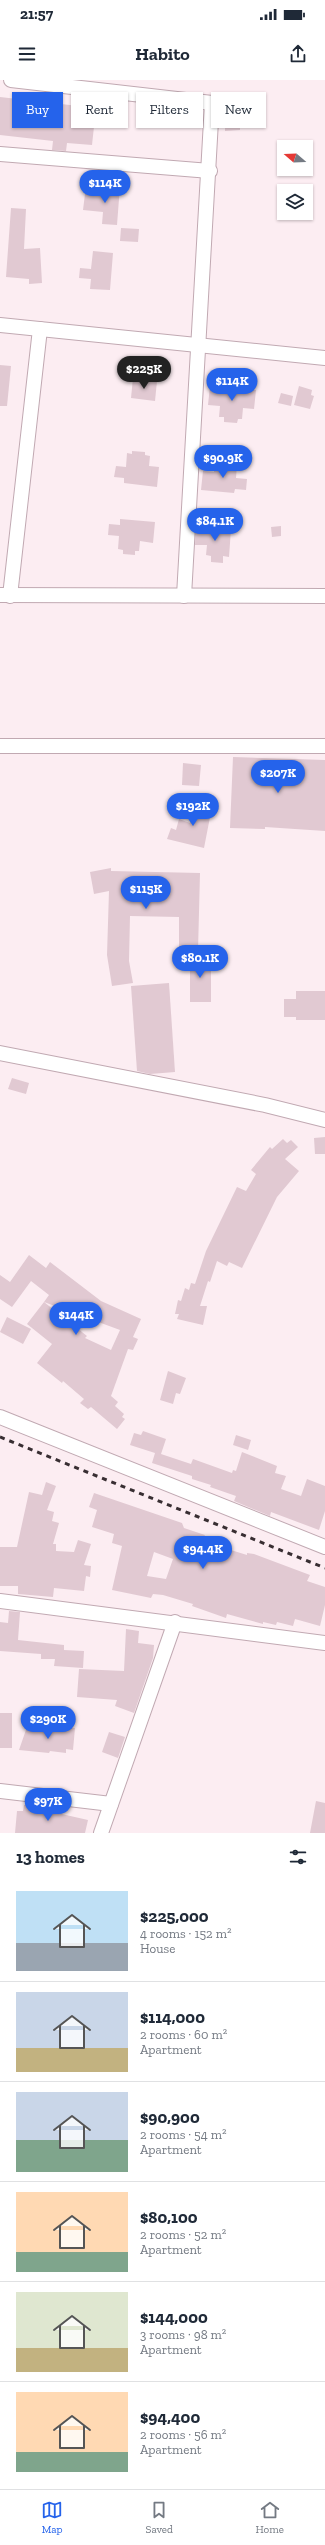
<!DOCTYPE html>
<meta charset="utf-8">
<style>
:root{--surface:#fff;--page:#f2f2f3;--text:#1f2937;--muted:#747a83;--line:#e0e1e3;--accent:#2563eb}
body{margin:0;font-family:"Zilla Slab",serif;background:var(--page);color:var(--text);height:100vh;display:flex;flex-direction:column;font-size:15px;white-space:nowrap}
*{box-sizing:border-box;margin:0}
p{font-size:13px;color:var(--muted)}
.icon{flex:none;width:22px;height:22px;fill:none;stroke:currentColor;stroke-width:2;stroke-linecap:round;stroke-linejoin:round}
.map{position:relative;height:1753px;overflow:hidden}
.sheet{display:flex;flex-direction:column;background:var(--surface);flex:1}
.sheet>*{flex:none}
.banner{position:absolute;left:12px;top:12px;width:301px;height:36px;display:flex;gap:8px}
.needle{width:26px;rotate:289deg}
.tools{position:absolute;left:277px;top:60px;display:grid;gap:8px}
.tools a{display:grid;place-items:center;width:36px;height:36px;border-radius:0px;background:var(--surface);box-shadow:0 1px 3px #0004;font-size:20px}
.price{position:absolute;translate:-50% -34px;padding:0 9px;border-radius:14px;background:var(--accent);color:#fff;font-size:13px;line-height:26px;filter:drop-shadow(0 1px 2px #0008)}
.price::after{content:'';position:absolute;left:50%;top:24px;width:12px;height:9px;margin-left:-6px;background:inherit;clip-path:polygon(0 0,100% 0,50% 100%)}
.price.active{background:#222;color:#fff}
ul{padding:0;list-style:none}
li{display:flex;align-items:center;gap:12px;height:100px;padding:0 16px}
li+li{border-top:1px solid var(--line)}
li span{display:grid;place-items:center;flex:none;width:112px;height:80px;border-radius:0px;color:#555}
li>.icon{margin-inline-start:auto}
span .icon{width:48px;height:48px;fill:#fffc;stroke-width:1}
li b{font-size:17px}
h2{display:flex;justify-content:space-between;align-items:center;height:48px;padding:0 16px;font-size:17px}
.chip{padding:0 14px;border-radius:0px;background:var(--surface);box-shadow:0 1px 3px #0004;font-size:14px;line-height:36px}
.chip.active{background:var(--accent);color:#fff}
.status{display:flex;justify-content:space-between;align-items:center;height:28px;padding:0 20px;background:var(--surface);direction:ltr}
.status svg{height:11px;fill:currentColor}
header{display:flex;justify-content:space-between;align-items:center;height:52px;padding:0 16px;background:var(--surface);font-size:18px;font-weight:700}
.dock{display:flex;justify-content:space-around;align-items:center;height:56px;border-top:1px solid var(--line);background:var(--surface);font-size:11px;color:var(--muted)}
.dock a{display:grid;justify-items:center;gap:2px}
.dock .active{color:var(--accent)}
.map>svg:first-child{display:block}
.building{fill:#e1c9d2;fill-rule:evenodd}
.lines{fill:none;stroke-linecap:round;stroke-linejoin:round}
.street-casing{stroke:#c1a9b2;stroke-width:16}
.street{stroke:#fff;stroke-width:14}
.rail{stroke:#382e32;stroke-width:3;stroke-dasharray:5 5;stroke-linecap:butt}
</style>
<div class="status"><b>21:57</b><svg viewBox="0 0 49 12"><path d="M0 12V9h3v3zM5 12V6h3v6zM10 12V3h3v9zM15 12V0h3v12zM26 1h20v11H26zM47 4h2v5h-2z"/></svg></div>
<header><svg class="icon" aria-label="menu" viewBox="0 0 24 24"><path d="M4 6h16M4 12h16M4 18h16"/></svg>Habito<svg class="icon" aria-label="share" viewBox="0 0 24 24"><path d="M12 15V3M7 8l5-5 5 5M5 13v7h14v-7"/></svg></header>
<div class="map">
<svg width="325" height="1753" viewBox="0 0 325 1753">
<rect width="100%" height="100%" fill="#fcedf2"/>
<g class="building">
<polygon points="0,17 96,28 92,65 67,63 66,71 52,70 53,61 0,55"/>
<polygon points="225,40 240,40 240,50 225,51"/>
<polygon points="105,105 120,106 117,145 102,144 103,132 83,130 85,114 104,115"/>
<polygon points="11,128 26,129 24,169 40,168 42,203 29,204 29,199 6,197"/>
<polygon points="121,148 139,149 138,162 120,161"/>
<polygon points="93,171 113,173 110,210 90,209 91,199 79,198 80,188 91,189"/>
<polygon points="0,285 11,286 7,326 0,326"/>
<polygon points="133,298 157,301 155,321 131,318"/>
<polygon points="210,306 256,310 254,329 243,328 242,339 238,339 237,343 224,342 224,337 219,337 220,326 208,325"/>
<polygon points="299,306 312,310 311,315 314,316 310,329 294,325"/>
<polygon points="281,313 293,316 291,326 278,323"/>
<polygon points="132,371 145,372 145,375 150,376 149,386 159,387 157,407 124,403 124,398 114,397 116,386 126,387 127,373 132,374"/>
<polygon points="215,383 237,385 236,398 247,399 246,410 235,409 234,413 201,410 203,391 214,392"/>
<polygon points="120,439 155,442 153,463 140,461 139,471 135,471 135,475 123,474 123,470 118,469 119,456 108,455 109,444 120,445"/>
<polygon points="281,446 281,456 272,457 271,447"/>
<polygon points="196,447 231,449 229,477 223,476 223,483 211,482 211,476 206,475 207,465 195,465"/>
<polygon points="233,677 325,680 325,751 265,747 265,749 230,748"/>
<polygon points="183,683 201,685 199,706 182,705"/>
<polygon points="195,719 205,721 203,731 211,732 204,768 167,759 171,748 176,750 179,739 190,743"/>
<polygon points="111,788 111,791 200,793 198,871 179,871 179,837 130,836 129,881 133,903 112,906 107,875 109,811 94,814 90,792"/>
<rect x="190" y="876" width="21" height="46"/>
<polygon points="169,903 175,992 150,994 137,991 131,906"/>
<polygon points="296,911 325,911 325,940 296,940 296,937 284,937 284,919 296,919"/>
<polygon points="12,998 29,1003 26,1014 8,1009"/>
<polygon points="325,1057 325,1074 315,1074 314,1058"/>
<polygon points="283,1059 287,1063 291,1060 298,1067 285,1079 299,1091 277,1117 242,1188 229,1182 227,1186 217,1181 210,1202 208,1201 200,1226 207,1226 203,1245 177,1239 179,1234 175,1234 178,1220 181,1221 185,1208 189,1210 191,1203 195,1204 206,1171 237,1107 246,1111 256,1094 251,1090 270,1067 272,1069"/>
<polygon points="29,1175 46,1188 50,1182 101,1221 141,1239 133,1257 138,1259 133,1270 128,1269 111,1316 118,1322 115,1326 124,1334 122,1337 125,1339 117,1349 91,1327 88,1329 80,1323 84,1319 63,1301 62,1303 37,1283 52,1264 27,1244 44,1222 87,1256 85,1258 111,1270 120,1250 44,1222 49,1215 31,1201 12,1227 0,1219 0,1195 10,1202"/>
<polygon points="7,1237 31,1249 23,1264 0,1252"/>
<polygon points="168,1291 186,1298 180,1314 176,1313 173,1324 160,1320"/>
<polygon points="143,1351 166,1359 161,1374 191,1384 193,1379 232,1393 233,1390 236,1391 242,1372 277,1386 275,1393 286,1396 281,1409 301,1416 307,1399 325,1406 325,1431 319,1450 271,1432 270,1436 234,1421 236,1416 210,1407 211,1405 192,1399 192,1396 152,1383 155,1373 130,1365 134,1353 141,1355"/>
<polygon points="236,1355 251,1360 248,1370 233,1365"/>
<polygon points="46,1402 56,1406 47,1430 54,1432 52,1441 59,1443 53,1464 56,1464 56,1471 74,1472 78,1460 91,1464 84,1485 91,1486 90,1497 86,1496 84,1511 54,1508 53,1517 18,1514 18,1506 0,1506 0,1467 17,1467 29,1412 42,1415"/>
<path d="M94,1413l88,30 2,5 21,7 -2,4 19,6 -1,2 26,8v-2l7,1 56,21 -3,6 18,6v18l-5,21 -25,-7 -2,7 -16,-4 -1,3 -13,-3v2l-36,-10 -1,4 -34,-12 1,-2 -30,-9 -10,-1 -2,4 -39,-8 10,-44 -10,-3 2,-9 -22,-7 5,-17 -8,-3zM154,1472l19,7 -7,20 -19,-3z"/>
<polygon points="9,1531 20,1532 18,1560 64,1565 64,1570 84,1571 83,1588 54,1586 55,1579 41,1579 41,1574 0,1571 0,1542 8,1543"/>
<polygon points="126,1549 139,1551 138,1563 154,1565 153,1578 134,1633 115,1626 117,1620 77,1617 79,1589 124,1591"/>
<rect x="0" y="1633" width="12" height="35"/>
<polygon points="28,1644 53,1652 54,1646 75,1648 73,1670 66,1669 66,1673 50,1671 49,1673 19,1670"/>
<polygon points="109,1652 125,1657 118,1678 102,1672"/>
<polygon points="316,1721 325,1723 325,1753 310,1753"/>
<polygon points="24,1725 35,1725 35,1728 88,1740 85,1753 15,1753 17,1731 23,1731"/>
</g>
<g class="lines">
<g class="street-casing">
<g id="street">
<polyline points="11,0 212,23 184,516"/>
<polyline points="0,74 210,91"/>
<polyline points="0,245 325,278"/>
<polyline points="0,515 325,516"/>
<polyline points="10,516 40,249"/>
<polyline points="0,666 325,666"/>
<polyline points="0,973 265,1025 325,1040"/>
<polyline points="0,1337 325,1467"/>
<polyline points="0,1521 325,1563"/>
<polyline points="0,1711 111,1724"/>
<polyline points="101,1753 175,1542"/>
</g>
</g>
<use href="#street" class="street"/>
<polyline class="rail" points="0,1357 325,1488"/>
</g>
</svg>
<div class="tools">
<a><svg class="needle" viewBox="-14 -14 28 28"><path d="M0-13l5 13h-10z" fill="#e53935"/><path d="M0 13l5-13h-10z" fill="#747a83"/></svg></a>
<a><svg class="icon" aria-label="layers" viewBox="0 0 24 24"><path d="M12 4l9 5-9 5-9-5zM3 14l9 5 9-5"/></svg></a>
</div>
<b class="price" style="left:105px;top:124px">$114K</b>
<b class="price active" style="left:144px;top:310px">$225K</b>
<b class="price" style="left:232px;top:322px">$114K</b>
<b class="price" style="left:223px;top:399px">$90.9K</b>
<b class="price" style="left:215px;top:462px">$84.1K</b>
<b class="price" style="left:278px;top:714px">$207K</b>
<b class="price" style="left:193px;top:747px">$192K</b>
<b class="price" style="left:146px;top:830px">$115K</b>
<b class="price" style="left:200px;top:899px">$80.1K</b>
<b class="price" style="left:76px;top:1256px">$144K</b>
<b class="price" style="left:203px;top:1490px">$94.4K</b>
<b class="price" style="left:48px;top:1660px">$290K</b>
<b class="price" style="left:48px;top:1742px">$97K</b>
<div class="banner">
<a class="chip active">Buy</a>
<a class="chip">Rent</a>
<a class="chip">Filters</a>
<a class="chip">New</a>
</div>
</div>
<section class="sheet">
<h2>13 homes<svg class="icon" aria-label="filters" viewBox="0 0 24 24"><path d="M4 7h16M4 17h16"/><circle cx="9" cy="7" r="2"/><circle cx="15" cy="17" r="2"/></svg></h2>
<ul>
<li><span style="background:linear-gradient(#bfe0f5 65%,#9aa5b1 0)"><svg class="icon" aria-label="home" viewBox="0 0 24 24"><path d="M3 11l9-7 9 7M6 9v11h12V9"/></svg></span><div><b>$225,000</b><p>4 rooms · 152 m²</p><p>House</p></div></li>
<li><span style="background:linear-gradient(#c9d6e8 70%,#c2b280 0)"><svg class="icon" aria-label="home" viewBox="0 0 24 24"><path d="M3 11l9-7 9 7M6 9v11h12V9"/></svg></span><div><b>$114,000</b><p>2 rooms · 60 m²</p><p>Apartment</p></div></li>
<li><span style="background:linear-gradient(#c9d6e8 60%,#7fa58c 0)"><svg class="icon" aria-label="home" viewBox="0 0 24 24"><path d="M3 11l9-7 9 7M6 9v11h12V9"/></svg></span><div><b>$90,900</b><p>2 rooms · 54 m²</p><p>Apartment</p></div></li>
<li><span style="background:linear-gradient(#ffd9b3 75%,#7fa58c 0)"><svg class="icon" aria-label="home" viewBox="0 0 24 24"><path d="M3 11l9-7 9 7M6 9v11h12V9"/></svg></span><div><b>$80,100</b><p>2 rooms · 52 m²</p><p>Apartment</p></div></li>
<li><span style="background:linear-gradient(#dfe7d0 70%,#c2b280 0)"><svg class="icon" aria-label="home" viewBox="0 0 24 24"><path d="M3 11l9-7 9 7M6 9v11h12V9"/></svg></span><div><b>$144,000</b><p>3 rooms · 98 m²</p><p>Apartment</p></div></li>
<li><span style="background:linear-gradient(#ffd9b3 75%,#7fa58c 0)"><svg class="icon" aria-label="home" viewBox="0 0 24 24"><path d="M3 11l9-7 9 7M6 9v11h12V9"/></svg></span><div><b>$94,400</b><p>2 rooms · 56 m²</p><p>Apartment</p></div></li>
</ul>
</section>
<nav class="dock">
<a class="active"><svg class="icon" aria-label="map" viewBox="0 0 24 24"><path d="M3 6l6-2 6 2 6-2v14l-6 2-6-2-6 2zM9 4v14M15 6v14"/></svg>Map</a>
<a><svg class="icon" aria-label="saved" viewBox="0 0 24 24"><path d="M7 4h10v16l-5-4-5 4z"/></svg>Saved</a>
<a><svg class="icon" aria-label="home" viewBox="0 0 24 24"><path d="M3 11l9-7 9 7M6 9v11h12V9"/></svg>Home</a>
</nav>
